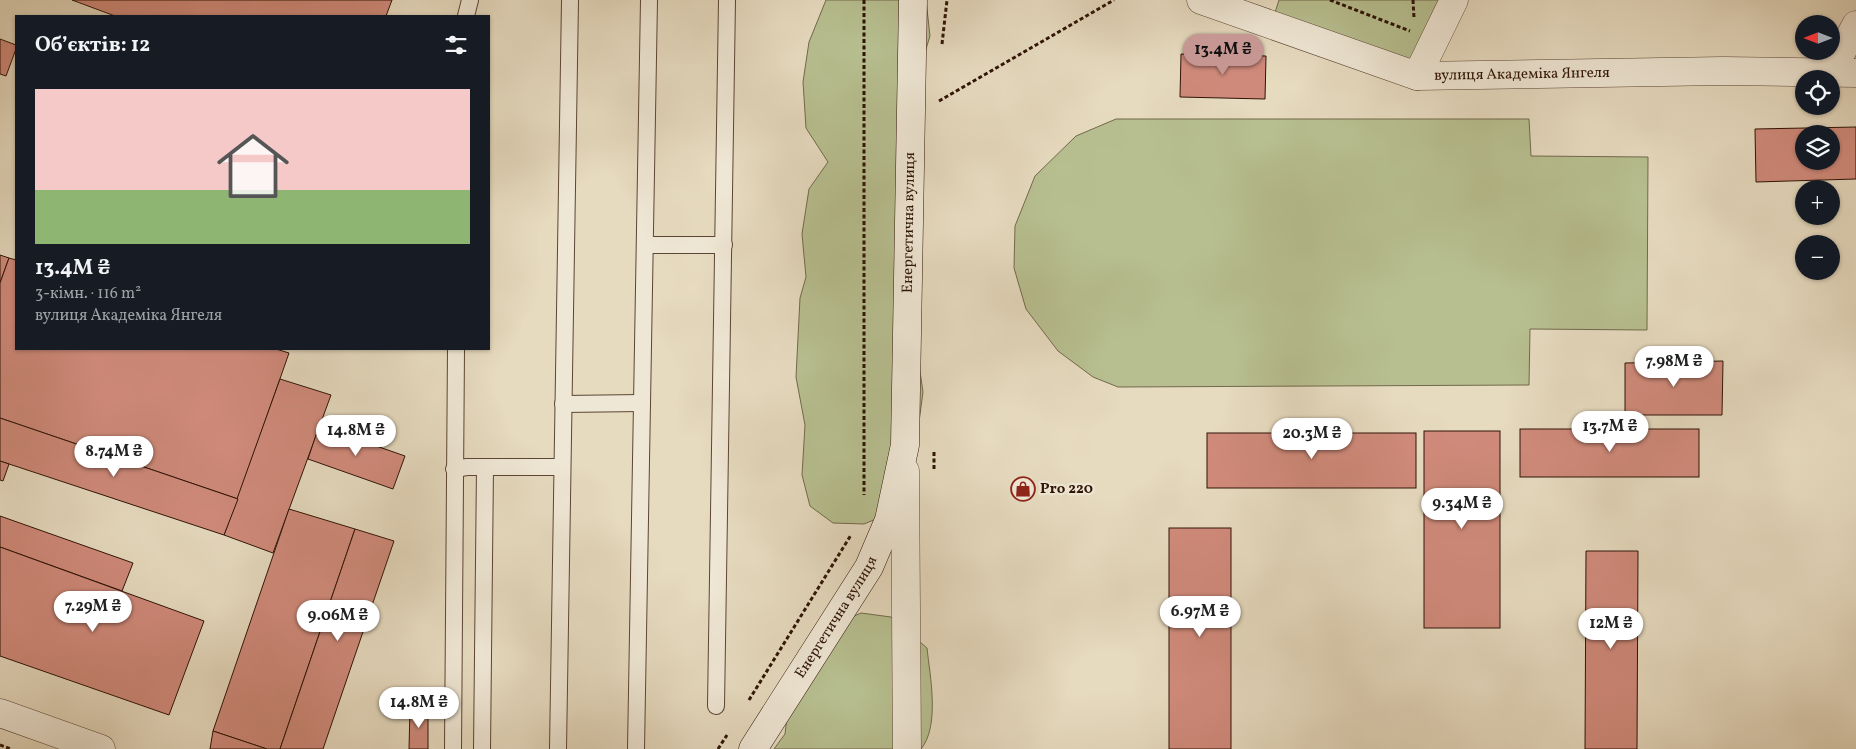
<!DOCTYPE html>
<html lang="uk">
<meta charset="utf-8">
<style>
:root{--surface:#171b24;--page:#242831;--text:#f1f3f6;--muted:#9ea1a6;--accent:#c59692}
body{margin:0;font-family:Vollkorn,serif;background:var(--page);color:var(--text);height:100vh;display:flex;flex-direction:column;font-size:19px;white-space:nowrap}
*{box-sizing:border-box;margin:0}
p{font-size:16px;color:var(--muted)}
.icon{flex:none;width:28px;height:28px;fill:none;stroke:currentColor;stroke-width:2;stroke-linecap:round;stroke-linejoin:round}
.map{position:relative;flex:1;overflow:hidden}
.side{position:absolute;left:15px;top:15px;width:475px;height:335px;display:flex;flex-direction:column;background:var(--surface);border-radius:0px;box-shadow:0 1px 4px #0004}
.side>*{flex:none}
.needle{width:32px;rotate:270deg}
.tools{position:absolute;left:1795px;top:15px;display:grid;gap:10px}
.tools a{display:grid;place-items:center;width:45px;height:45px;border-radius:50%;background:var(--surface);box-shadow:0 1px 4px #0004;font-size:25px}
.price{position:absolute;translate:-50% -42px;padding:0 11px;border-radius:18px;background:#fff;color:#222;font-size:16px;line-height:32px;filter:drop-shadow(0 1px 2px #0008)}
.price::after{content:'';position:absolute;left:50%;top:30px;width:15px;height:11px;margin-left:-8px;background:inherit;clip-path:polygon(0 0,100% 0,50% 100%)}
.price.on{background:var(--accent);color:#111}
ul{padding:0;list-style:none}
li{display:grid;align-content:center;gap:10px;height:265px;padding:0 20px}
li span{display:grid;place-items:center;height:155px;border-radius:0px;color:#555}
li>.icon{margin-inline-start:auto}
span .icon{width:90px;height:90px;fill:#fffc;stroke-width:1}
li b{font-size:21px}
h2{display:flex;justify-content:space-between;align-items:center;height:60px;padding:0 20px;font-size:21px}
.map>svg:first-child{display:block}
.green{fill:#b7bf90;stroke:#72694b}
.building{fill:#d08a7b;stroke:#2e1306;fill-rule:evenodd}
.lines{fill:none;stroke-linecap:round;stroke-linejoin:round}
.lane-casing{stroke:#5c4534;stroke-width:18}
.street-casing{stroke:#5c4534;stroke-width:29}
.secondary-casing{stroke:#2e1306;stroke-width:29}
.path{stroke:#2e1306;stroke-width:3;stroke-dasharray:4 2.5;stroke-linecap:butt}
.lane{stroke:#efe7d5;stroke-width:16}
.street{stroke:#efe7d5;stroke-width:28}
.secondary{stroke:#efe7d5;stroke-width:28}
.labels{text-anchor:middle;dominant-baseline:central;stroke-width:4.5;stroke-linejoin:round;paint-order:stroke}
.street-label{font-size:15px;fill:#2e1306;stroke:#efe7d5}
.poi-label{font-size:15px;font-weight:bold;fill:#2e1306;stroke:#efe7d5;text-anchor:start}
</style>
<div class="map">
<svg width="1856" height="749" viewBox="0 0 1856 749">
<rect width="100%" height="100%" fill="#e6dabf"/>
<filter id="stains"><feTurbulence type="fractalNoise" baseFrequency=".004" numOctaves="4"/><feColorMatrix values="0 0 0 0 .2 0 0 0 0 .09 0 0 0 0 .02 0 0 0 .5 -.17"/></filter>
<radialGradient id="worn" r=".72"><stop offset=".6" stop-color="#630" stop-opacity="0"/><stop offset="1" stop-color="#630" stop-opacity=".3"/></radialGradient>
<g class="green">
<polygon points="826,0 926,0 930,36 914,88 917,351 923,392 915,452 916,483 896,511 864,524 833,523 810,506 802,475 805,425 796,377 800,298 806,277 802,234 809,189 828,162 806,128 803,82 809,42"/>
<polygon points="1279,0 1454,0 1417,76 1271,25"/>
<polygon points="1116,119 1529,119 1531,156 1648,157 1647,330 1530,329 1529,385 1118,387 1093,377 1058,351 1026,309 1014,268 1015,226 1035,176 1076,136"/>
<path d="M861,613l30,4 36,31c3,28 13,78 -6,101h-147l11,-15 8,-66 24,-36z"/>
</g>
<g class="building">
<polygon points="72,0 392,0 386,16 115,16"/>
<polygon points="0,39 16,45 16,49 6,76 0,74"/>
<polygon points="1181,54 1266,56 1265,99 1180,97"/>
<path d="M1856,127v52l-100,3 -1,-53zM1804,134h27v27h-27z"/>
<polygon points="0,255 9,258 0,283"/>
<polygon points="9,258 16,260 16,349 276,349 289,353 238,499 0,418 0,283"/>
<polygon points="1723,361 1722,415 1625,415 1625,363"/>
<polygon points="280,379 331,395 273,553 224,535"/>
<polygon points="0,418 238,499 224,535 0,461"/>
<polygon points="319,426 405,456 393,489 308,459"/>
<rect x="1520" y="429" width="179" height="48"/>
<rect x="1424" y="431" width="76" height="197"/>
<rect x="1207" y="433" width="209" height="55"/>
<polygon points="0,461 9,464 3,481 0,480"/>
<polygon points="289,509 355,529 280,749 267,749 213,731"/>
<polygon points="0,516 133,563 122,591 0,547"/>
<rect x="1169" y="528" width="62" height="221"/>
<polygon points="355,529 394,541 323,749 280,749"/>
<polygon points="0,547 204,621 169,715 0,656"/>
<polygon points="1586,551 1638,551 1637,749 1585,749"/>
<polygon points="410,709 428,709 428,749 409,749"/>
<polygon points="213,731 267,749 210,749"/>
</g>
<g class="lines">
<g class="lane-casing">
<g id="lane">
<polyline points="466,16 470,0"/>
<polyline points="645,245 724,245"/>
<polyline points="563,404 642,403"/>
<polyline points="454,469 467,467 562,467"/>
<polyline points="716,706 727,0"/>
<polyline points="453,749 456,349"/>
<polyline points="482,749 485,467"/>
<polyline points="558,749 570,0"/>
<polyline points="636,749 649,0"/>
</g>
</g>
<g class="street-casing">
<g id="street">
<path id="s1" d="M1201,0l216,76 306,-5 133,2"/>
<polyline points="1831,72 1856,25"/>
<polyline points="1417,76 1454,0"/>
<polyline points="905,471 907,749"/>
<polyline points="0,713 101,749"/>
</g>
</g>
<g class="secondary-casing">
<g id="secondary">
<path id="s2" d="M753,749l116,-182 20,-47 16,-75 8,-445"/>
</g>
</g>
<g class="path">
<polyline points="864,0 864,495"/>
<polyline points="1330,0 1410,31"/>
<polyline points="1413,0 1414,18"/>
<polyline points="942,44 947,0"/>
<polyline points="939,101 1114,0"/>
<polyline points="934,469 934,450"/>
<polyline points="749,700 851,535"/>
<polyline points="0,745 11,749"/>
<polyline points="718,749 727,735"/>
</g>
<use href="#lane" class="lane"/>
<use href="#street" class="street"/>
<use href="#secondary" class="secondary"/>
</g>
<defs>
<g id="shop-ring" transform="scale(1.25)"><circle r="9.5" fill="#efe7d5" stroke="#8f2418" stroke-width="1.5"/><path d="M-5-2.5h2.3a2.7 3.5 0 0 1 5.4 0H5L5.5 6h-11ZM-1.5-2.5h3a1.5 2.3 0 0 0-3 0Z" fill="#8f2418"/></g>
</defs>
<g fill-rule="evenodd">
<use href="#shop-ring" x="1023" y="489"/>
</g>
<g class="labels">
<g class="street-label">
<text stroke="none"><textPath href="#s1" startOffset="334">вулиця Академіка Янгеля</textPath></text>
<text stroke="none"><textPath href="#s2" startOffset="566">Енергетична вулиця</textPath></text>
<text stroke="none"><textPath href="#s2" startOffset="156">Енергетична вулиця</textPath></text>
</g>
<g class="poi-label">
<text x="1040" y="489">Pro 220</text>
</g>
</g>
<rect width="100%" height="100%" filter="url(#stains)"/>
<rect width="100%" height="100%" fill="url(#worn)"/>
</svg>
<div class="tools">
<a><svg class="needle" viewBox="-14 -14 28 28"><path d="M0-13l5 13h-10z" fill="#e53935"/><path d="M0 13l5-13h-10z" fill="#9ea1a6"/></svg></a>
<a><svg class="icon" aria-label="locate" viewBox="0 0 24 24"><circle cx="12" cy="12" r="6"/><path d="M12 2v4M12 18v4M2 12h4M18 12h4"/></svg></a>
<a><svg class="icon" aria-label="layers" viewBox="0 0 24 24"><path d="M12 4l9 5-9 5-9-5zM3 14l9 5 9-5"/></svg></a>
<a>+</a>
<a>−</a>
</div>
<b class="price on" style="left:1223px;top:76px">13.4M ₴</b>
<b class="price" style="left:1674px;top:388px">7.98M ₴</b>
<b class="price" style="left:1610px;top:453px">13.7M ₴</b>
<b class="price" style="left:356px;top:457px">14.8M ₴</b>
<b class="price" style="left:1312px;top:460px">20.3M ₴</b>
<b class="price" style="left:114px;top:478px">8.74M ₴</b>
<b class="price" style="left:1462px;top:530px">9.34M ₴</b>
<b class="price" style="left:93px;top:633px">7.29M ₴</b>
<b class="price" style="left:1200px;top:638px">6.97M ₴</b>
<b class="price" style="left:338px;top:642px">9.06M ₴</b>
<b class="price" style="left:1611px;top:650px">12M ₴</b>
<b class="price" style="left:419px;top:729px">14.8M ₴</b>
<section class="side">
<h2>Об’єктів: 12<svg class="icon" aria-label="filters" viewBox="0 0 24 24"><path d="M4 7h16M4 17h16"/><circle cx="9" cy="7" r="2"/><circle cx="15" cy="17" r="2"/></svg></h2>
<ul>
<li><span style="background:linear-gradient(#f6c9c9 65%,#8fb573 0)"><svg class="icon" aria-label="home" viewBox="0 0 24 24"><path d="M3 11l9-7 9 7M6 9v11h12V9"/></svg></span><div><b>13.4M ₴</b><p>3-кімн. · 116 m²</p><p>вулиця Академіка Янгеля</p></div></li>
</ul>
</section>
</div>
